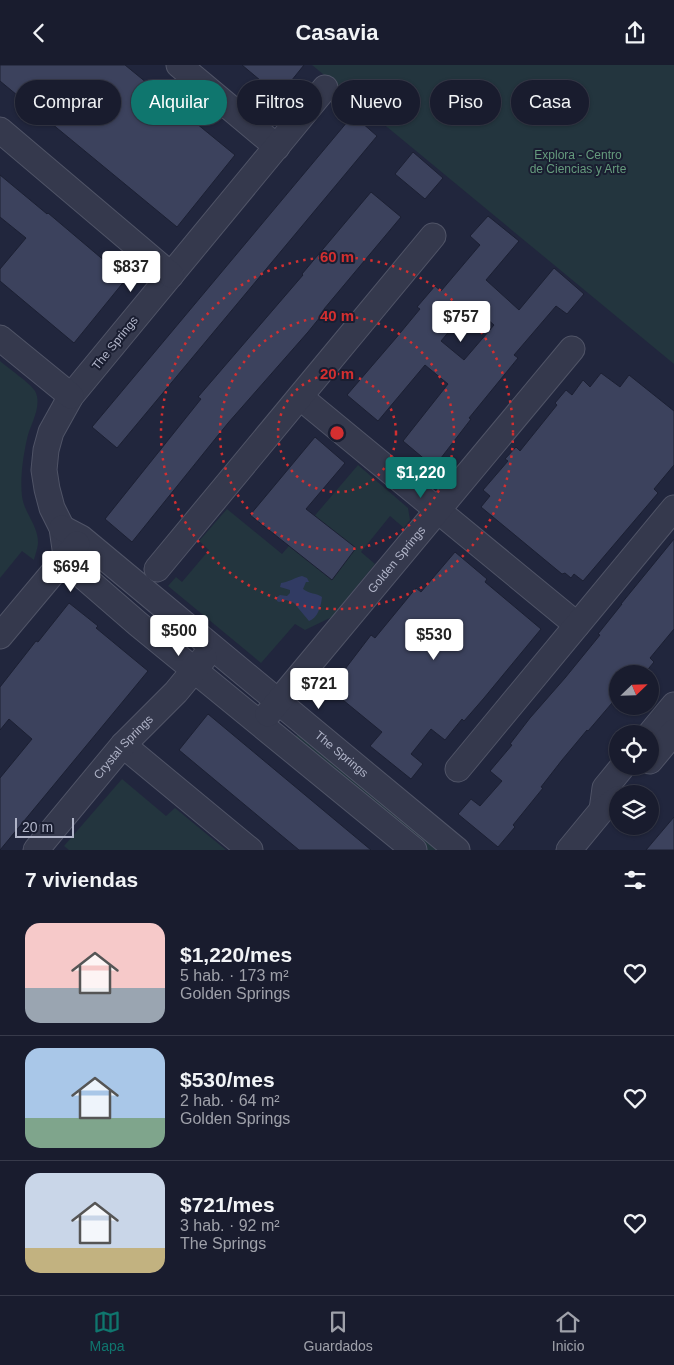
<!DOCTYPE html>
<html lang="es">
<meta charset="utf-8">
<style>
:root{--surface:#191c2e;--page:#222536;--text:#f1f3f6;--muted:#9fa1aa;--line:#373a4a;--accent:#0f766e}
body{margin:0;font-family:Helvetica,sans-serif;background:var(--page);color:var(--text);height:100vh;display:flex;flex-direction:column;font-size:19px;white-space:nowrap}
*{box-sizing:border-box;margin:0}
p{font-size:16px;color:var(--muted)}
.icon{flex:none;width:28px;height:28px;fill:none;stroke:currentColor;stroke-width:2;stroke-linecap:round;stroke-linejoin:round}
.map{position:relative;height:785px;overflow:hidden}
.sheet{display:flex;flex-direction:column;background:var(--surface);flex:1}
.sheet>*{flex:none}
.top-card{position:absolute;left:15px;top:15px;width:645px;height:45px;display:flex;gap:10px}
.needle{width:32px;rotate:67deg}
.controls{position:absolute;left:609px;top:600px;display:grid;gap:10px}
.controls a{display:grid;place-items:center;width:50px;height:50px;border-radius:50%;background:var(--surface);box-shadow:0 1px 4px #0004,0 0 0 1px var(--line);font-size:25px}
.scale{position:absolute;left:15px;bottom:12px;width:59px;box-sizing:border-box;padding-left:5px;border:2px solid #b0b4c8;border-top:0;font-size:14px;line-height:18px;white-space:nowrap;color:#b0b4c8;-webkit-text-stroke:4px #1a1e31;paint-order:stroke}
.price{position:absolute;translate:-50% -42px;padding:0 11px;border-radius:5px;background:#fff;color:#222;font-size:16px;line-height:32px;filter:drop-shadow(0 1px 2px #0008)}
.price::after{content:'';position:absolute;left:50%;top:30px;width:15px;height:11px;margin-left:-8px;background:inherit;clip-path:polygon(0 0,100% 0,50% 100%)}
.price.current{background:var(--accent);color:#fff}
ul{padding:0;list-style:none}
li{display:flex;align-items:center;gap:15px;height:125px;padding:0 25px}
li+li{border-top:1px solid var(--line)}
li span{display:grid;place-items:center;flex:none;width:140px;height:100px;border-radius:15px;color:#555}
li>.icon{margin-inline-start:auto}
span .icon{width:60px;height:60px;fill:#fffc;stroke-width:1}
li b{font-size:21px}
h2{display:flex;justify-content:space-between;align-items:center;height:60px;padding:0 25px;font-size:21px}
.tag{padding:0 18px;border-radius:22px;background:var(--surface);box-shadow:0 1px 4px #0004,0 0 0 1px var(--line);font-size:18px;line-height:45px}
.tag.current{background:var(--accent);color:#fff}
header{display:flex;justify-content:space-between;align-items:center;height:65px;padding:0 25px;background:var(--surface);font-size:22px;font-weight:700}
.menu{display:flex;justify-content:space-around;align-items:center;height:70px;border-top:1px solid var(--line);background:var(--surface);font-size:14px;color:var(--muted)}
.menu a{display:grid;justify-items:center;gap:2px}
.menu .current{color:var(--accent)}
.map>svg:first-child{display:block}
.green{fill:#23353e}
.water{fill:#313b63}
.building{fill:#3c425d;stroke:#1c2033;fill-rule:evenodd}
.lines{fill:none;stroke-linecap:round;stroke-linejoin:round}
.minor-casing{stroke:#505467;stroke-width:27}
.minor{stroke:#35394d;stroke-width:25}
.ring{fill:none;stroke:#d42f30;stroke-width:2.5;stroke-dasharray:2.5 5}
.labels{text-anchor:middle;dominant-baseline:central;stroke-width:4;stroke-linejoin:round;paint-order:stroke}
.park-label{font-size:12px;fill:#659b7d;stroke:#1a1e31}
.street-label{font-size:12px;fill:#b0b4c8;stroke:#1a1e31}
.centre{fill:#d42f30;stroke:#1a1e31;stroke-width:2.5}
.ring-label{font-size:15px;text-anchor:middle;font-weight:bold;fill:#d42f30;stroke:#1a1e31;stroke-width:4;stroke-linejoin:round;paint-order:stroke}
</style>
<header><svg class="icon" aria-label="back" viewBox="0 0 24 24"><path d="M15 5l-7 7 7 7"/></svg>Casavia<svg class="icon" aria-label="share" viewBox="0 0 24 24"><path d="M12 15V3M7 8l5-5 5 5M5 13v7h14v-7"/></svg></header>
<div class="map">
<svg width="674" height="785" viewBox="0 0 674 785">
<rect width="100%" height="100%" fill="#21263d"/>
<g class="green">
<polygon points="312,0 674,0 674,299"/>
<path d="M0,296c8,7 30,22 35,30 8,15 -5,33 -8,48 -4,18 -7,38 -5,57 2,17 16,29 16,46 0,6 -3,13 -4,18l-12,-9 -22,27z"/>
<polygon points="358,400 408,443 410,455 404,463 390,451 361,487 375,499 332,552 305,565 295,559 261,598 168,521 176,512 182,517 209,485 199,476 227,444 282,489"/>
<polygon points="298,669 441,785 426,785 297,678 295,672"/>
<polygon points="122,714 166,751 175,743 226,785 69,785 64,781"/>
</g>
<path class="water" d="M302,511l5,2 2,4h-3l-3,7c6,5 14,4 19,8 -1,9 -4,21 -13,24l-15,-18 -8,-3 -7,2 -2,-1v-4l3,-2 7,1 3,-3v-3l-10,-3 1,-4c8,-1 13,-5 21,-7z"/>
<g class="building">
<polygon points="0,0 125,0 235,90 177,162 0,16"/>
<polygon points="242,0 304,0 279,31"/>
<polygon points="353,50 377,71 117,383 92,362"/>
<polygon points="413,87 443,113 425,134 395,109"/>
<polygon points="0,110 47,149 48,148 126,214 74,278 0,216 0,204 26,173 0,152"/>
<polygon points="371,127 401,152 324,244 325,246 308,267 228,358 132,477 105,454 201,334 198,332 303,210 302,209"/>
<path d="M488,151l31,25 -33,39 33,30 35,-42 30,26 -17,20 -11,-8 -42,49 4,3 -49,60 2,1 -37,48 -31,-26 45,-57 -23,-19 -47,56 -31,-26 49,-57 24,-29 -3,-2 18,-21 6,5 39,-46 -10,-9zM471,240l23,20 -30,35 -23,-19z"/>
<polygon points="601,308 620,322 629,310 674,346 674,400 654,424 658,428 583,516 574,509 571,513 565,508 562,509 481,442 490,431 483,425 508,396 505,394 516,382 520,386 557,340 555,338 566,325 572,330 583,315 590,322"/>
<polygon points="315,372 345,398 306,444 356,483 332,515 250,450"/>
<polygon points="674,474 674,564 650,593 654,597 644,609 618,609 618,631 588,666 587,665 562,695 541,722 543,723 513,760 515,762 498,782 458,749 471,734 480,741 502,716 490,706 512,680 510,679 530,653 565,613 600,570 598,569 622,539 621,539"/>
<polygon points="455,487 487,514 485,517 541,564 484,633 464,656 462,654 445,675 431,664 411,689 423,699 411,714 370,681 382,667 332,626 342,614 339,612 371,570 375,573 416,523 421,527"/>
<polygon points="69,538 98,561 96,563 148,606 0,785 0,713 32,674 9,654 0,665 0,622 36,576 38,577"/>
<polygon points="208,649 341,760 371,785 299,785 179,685"/>
<polygon points="674,752 674,785 646,785"/>
</g>
<g class="lines">
<g class="minor-casing">
<g id="minor">
<polyline points="179,0 277,82"/>
<polyline points="325,23 71,331 51,367 46,385 44,405 47,424 52,443 62,463 66,491 85,513 138,559 414,785"/>
<polyline points="0,65 171,210"/>
<polyline points="0,273 71,331"/>
<polyline points="300,332 577,560"/>
<path id="s1" d="M62,463l19,10 376,312"/>
<polyline points="157,504 433,171"/>
<polyline points="0,571 77,479"/>
<path id="s2" d="M268,649l304,-365"/>
<polyline points="650,669 674,640"/>
<polyline points="123,680 250,785"/>
<polyline points="650,696 674,667"/>
<polyline points="458,704 674,443"/>
<polyline points="602,745 605,723 623,701"/>
<path id="s3" d="M36,785l87,-105 53,-53 28,-34"/>
<polyline points="569,785 602,745 618,734"/>
</g>
</g>
<use href="#minor" class="minor"/>
</g>
<g class="ring">
<circle cx="337" cy="368" r="59"/>
<circle cx="337" cy="368" r="117"/>
<circle cx="337" cy="368" r="176"/>
</g>
<g class="labels">
<g class="park-label">
<text x="578" y="90">Explora - Centro<tspan x="578" dy="14">de Ciencias y Arte</tspan></text>
</g>
<g class="street-label">
<text transform="translate(115 278) rotate(-51)">The Springs</text>
<text stroke="none"><textPath href="#s2" startOffset="201">Golden Springs</textPath></text>
<text stroke="none"><textPath href="#s3" startOffset="135">Crystal Springs</textPath></text>
<text stroke="none"><textPath href="#s1" startOffset="360">The Springs</textPath></text>
</g>
</g>
<circle cx="337" cy="368" r="8" class="centre"/>
<g class="ring-label">
<text x="337" y="197">60 m</text>
<text x="337" y="256">40 m</text>
<text x="337" y="314">20 m</text>
</g>
</svg>
<div class="controls">
<a><svg class="needle" viewBox="-14 -14 28 28"><path d="M0-13l5 13h-10z" fill="#e53935"/><path d="M0 13l5-13h-10z" fill="#9fa1aa"/></svg></a>
<a><svg class="icon" aria-label="locate" viewBox="0 0 24 24"><circle cx="12" cy="12" r="6"/><path d="M12 2v4M12 18v4M2 12h4M18 12h4"/></svg></a>
<a><svg class="icon" aria-label="layers" viewBox="0 0 24 24"><path d="M12 4l9 5-9 5-9-5zM3 14l9 5 9-5"/></svg></a>
</div>
<div class="scale">20 m</div>
<b class="price" style="left:131px;top:228px">$837</b>
<b class="price" style="left:461px;top:278px">$757</b>
<b class="price current" style="left:421px;top:434px">$1,220</b>
<b class="price" style="left:71px;top:528px">$694</b>
<b class="price" style="left:179px;top:592px">$500</b>
<b class="price" style="left:434px;top:596px">$530</b>
<b class="price" style="left:319px;top:645px">$721</b>
<div class="top-card">
<a class="tag">Comprar</a>
<a class="tag current">Alquilar</a>
<a class="tag">Filtros</a>
<a class="tag">Nuevo</a>
<a class="tag">Piso</a>
<a class="tag">Casa</a>
</div>
</div>
<section class="sheet">
<h2>7 viviendas<svg class="icon" aria-label="filters" viewBox="0 0 24 24"><path d="M4 7h16M4 17h16"/><circle cx="9" cy="7" r="2"/><circle cx="15" cy="17" r="2"/></svg></h2>
<ul>
<li><span style="background:linear-gradient(#f6c9c9 65%,#9aa5b1 0)"><svg class="icon" aria-label="home" viewBox="0 0 24 24"><path d="M3 11l9-7 9 7M6 9v11h12V9"/></svg></span><div><b>$1,220/mes</b><p>5 hab. · 173 m²</p><p>Golden Springs</p></div><svg class="icon" aria-label="heart" viewBox="0 0 24 24"><path d="M12 20l-8-8c-3-5 5-10 8-4 3-6 11-1 8 4z"/></svg></li>
<li><span style="background:linear-gradient(#a9c7e8 70%,#7fa58c 0)"><svg class="icon" aria-label="home" viewBox="0 0 24 24"><path d="M3 11l9-7 9 7M6 9v11h12V9"/></svg></span><div><b>$530/mes</b><p>2 hab. · 64 m²</p><p>Golden Springs</p></div><svg class="icon" aria-label="heart" viewBox="0 0 24 24"><path d="M12 20l-8-8c-3-5 5-10 8-4 3-6 11-1 8 4z"/></svg></li>
<li><span style="background:linear-gradient(#c9d6e8 75%,#c2b280 0)"><svg class="icon" aria-label="home" viewBox="0 0 24 24"><path d="M3 11l9-7 9 7M6 9v11h12V9"/></svg></span><div><b>$721/mes</b><p>3 hab. · 92 m²</p><p>The Springs</p></div><svg class="icon" aria-label="heart" viewBox="0 0 24 24"><path d="M12 20l-8-8c-3-5 5-10 8-4 3-6 11-1 8 4z"/></svg></li>
</ul>
</section>
<nav class="menu">
<a class="current"><svg class="icon" aria-label="map" viewBox="0 0 24 24"><path d="M3 6l6-2 6 2 6-2v14l-6 2-6-2-6 2zM9 4v14M15 6v14"/></svg>Mapa</a>
<a><svg class="icon" aria-label="saved" viewBox="0 0 24 24"><path d="M7 4h10v16l-5-4-5 4z"/></svg>Guardados</a>
<a><svg class="icon" aria-label="home" viewBox="0 0 24 24"><path d="M3 11l9-7 9 7M6 9v11h12V9"/></svg>Inicio</a>
</nav>
